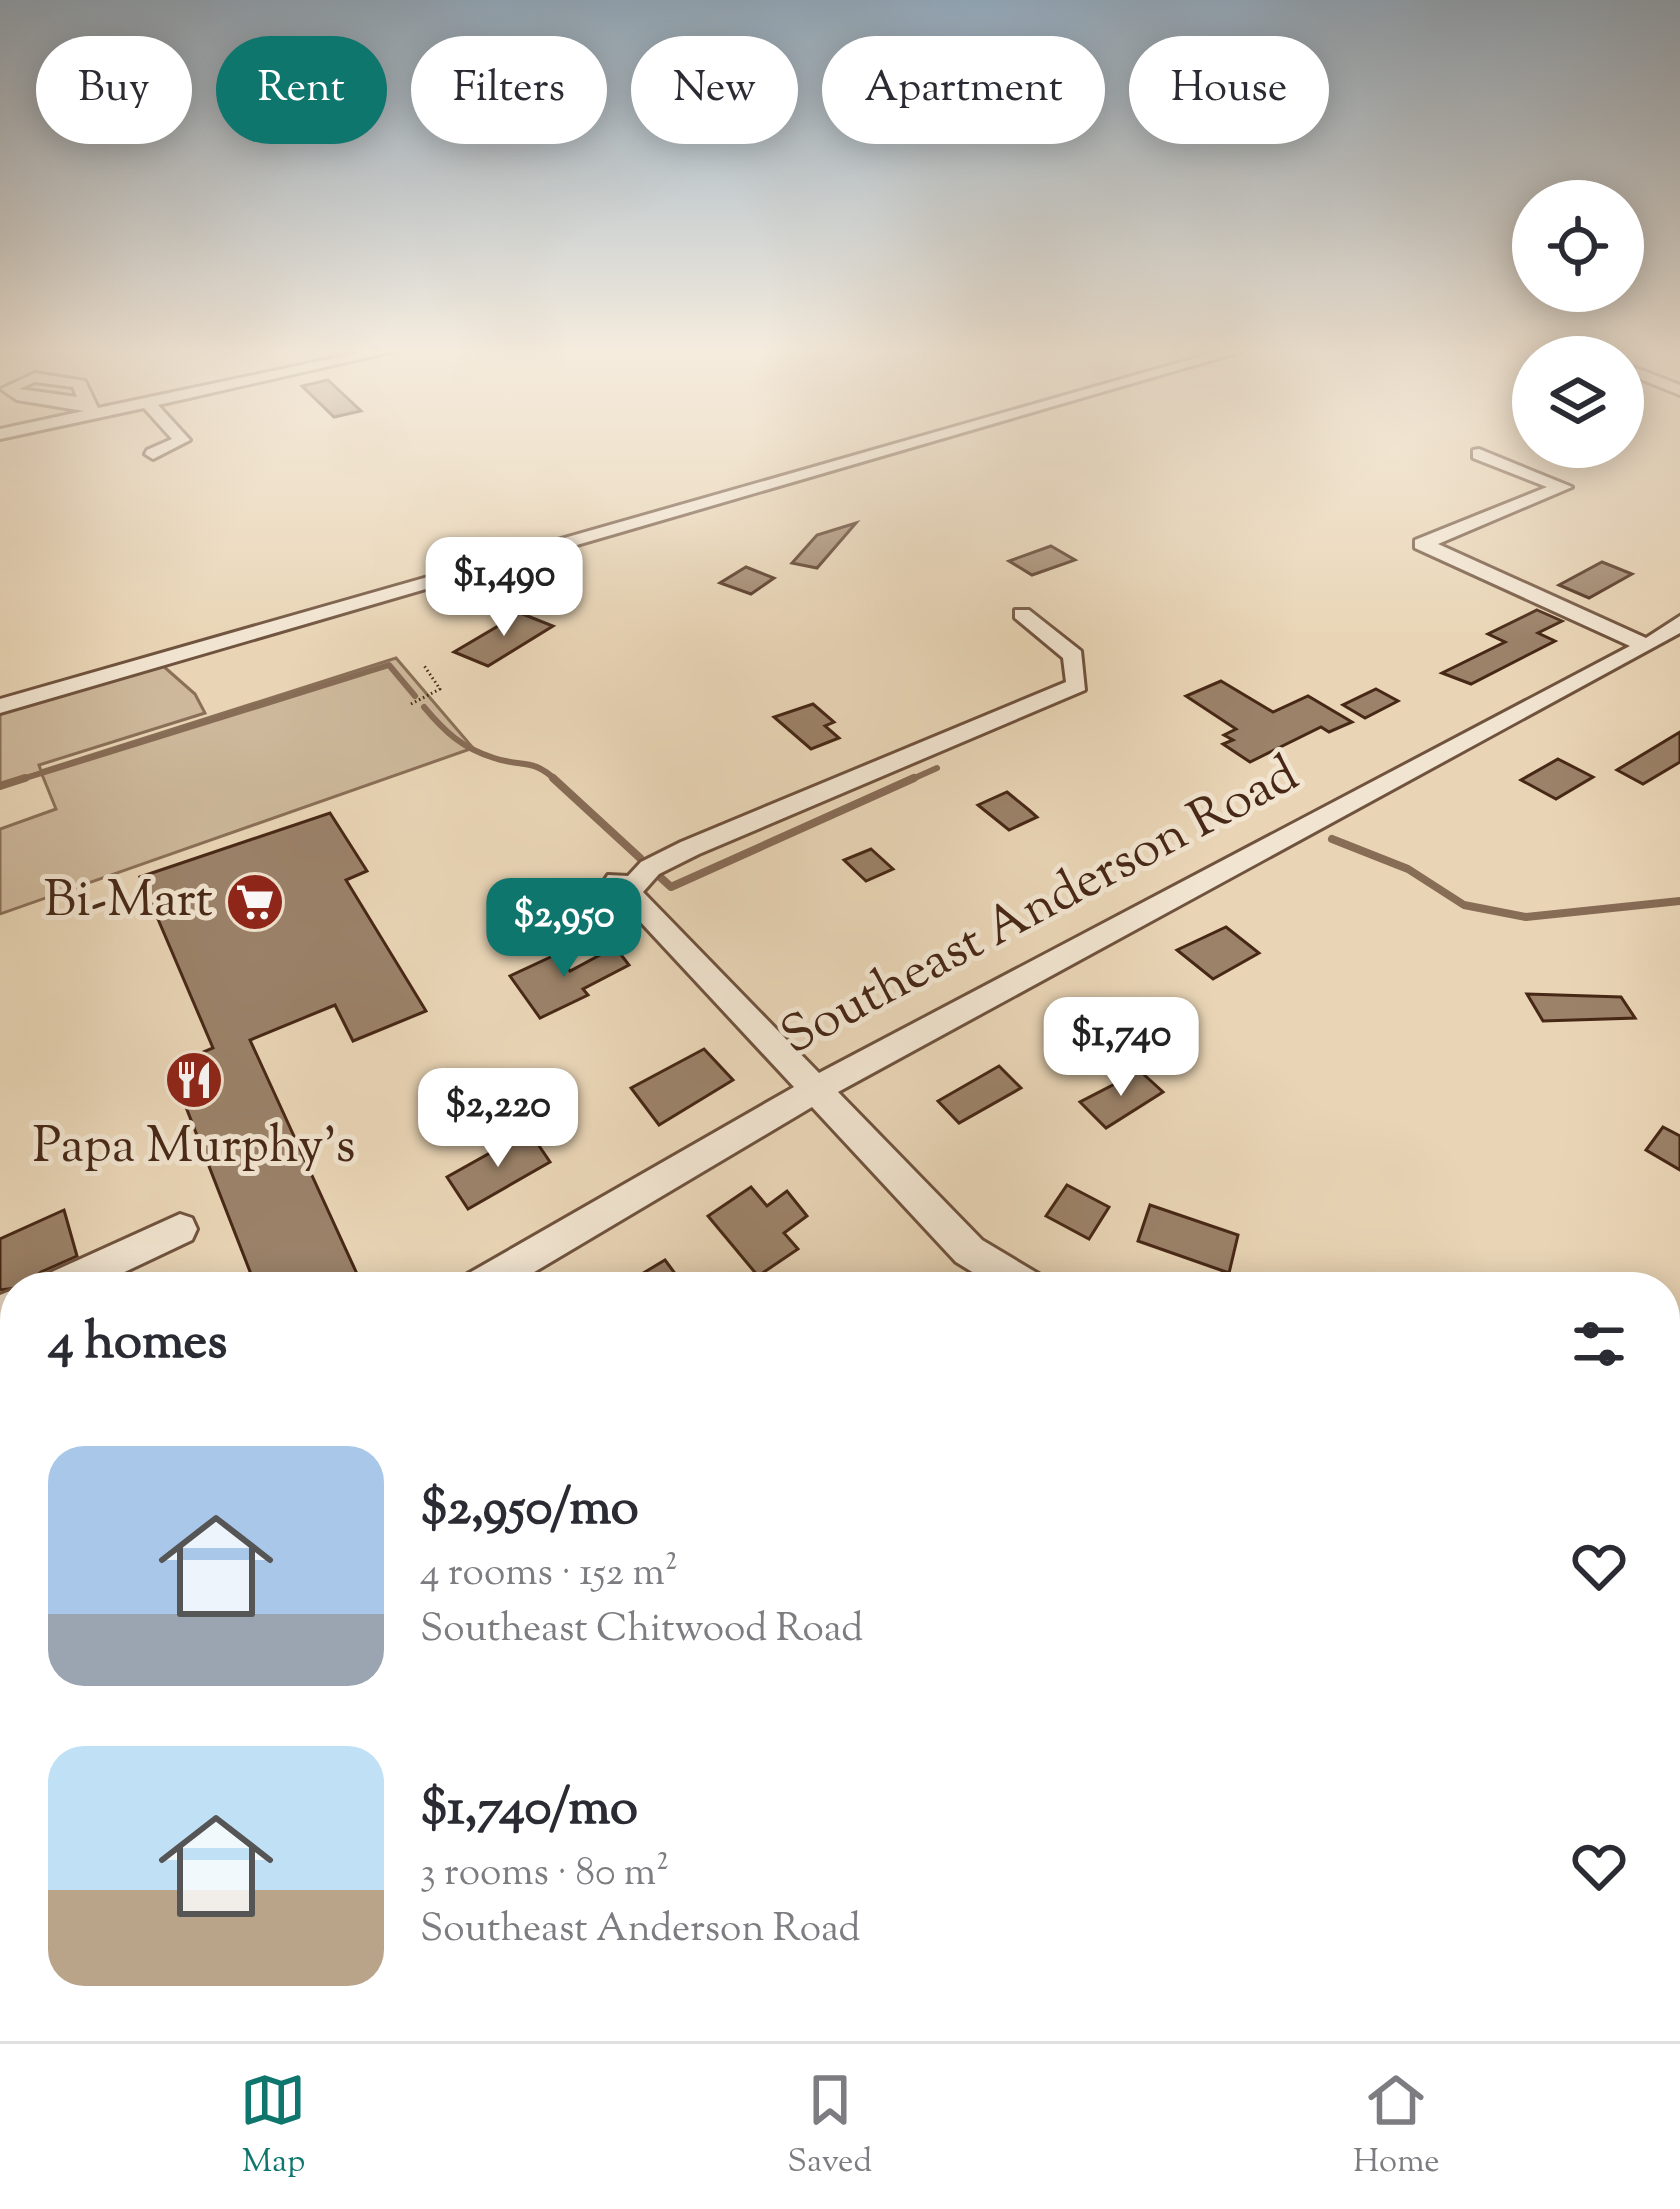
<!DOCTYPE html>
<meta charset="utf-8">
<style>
:root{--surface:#fff;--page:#f7f7f7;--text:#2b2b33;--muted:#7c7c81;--line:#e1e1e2;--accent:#0f766e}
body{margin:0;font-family:"Sorts Mill Goudy",serif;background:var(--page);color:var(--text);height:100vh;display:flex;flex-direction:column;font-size:45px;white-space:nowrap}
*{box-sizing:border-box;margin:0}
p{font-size:39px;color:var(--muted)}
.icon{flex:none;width:66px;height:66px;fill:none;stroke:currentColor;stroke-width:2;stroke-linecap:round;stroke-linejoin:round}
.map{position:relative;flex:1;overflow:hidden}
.details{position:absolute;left:0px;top:1272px;width:1680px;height:771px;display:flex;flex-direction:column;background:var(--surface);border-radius:48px 48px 0 0;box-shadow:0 6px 30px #0003}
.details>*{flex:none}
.guide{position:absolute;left:36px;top:36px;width:1608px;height:108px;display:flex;gap:24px}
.tools{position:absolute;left:1512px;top:180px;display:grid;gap:24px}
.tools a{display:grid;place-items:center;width:132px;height:132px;border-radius:50%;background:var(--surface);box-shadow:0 6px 30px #0003;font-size:60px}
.price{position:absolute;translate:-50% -102px;padding:0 27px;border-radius:24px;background:#fff;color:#222;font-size:39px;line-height:78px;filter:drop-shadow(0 3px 6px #0008)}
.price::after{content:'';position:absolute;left:50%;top:72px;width:36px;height:27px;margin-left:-18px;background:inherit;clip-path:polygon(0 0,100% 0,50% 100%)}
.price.selected{background:var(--accent);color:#fff}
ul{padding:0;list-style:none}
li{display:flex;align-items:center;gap:36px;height:300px;padding:0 48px}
li span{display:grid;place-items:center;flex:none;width:336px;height:240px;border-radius:36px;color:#555}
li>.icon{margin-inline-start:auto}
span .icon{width:144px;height:144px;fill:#fffc;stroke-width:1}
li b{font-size:51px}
h2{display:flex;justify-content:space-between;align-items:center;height:144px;padding:0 48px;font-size:51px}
.chip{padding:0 42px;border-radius:54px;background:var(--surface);box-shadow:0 6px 30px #0003;font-size:42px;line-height:108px}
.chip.selected{background:var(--accent);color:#fff}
.tabs{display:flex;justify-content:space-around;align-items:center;height:168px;border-top:3px solid var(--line);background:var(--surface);font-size:33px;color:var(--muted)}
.tabs a{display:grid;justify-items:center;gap:6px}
.tabs .selected{color:var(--accent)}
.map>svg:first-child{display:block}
.green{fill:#cdb89b;stroke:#8a7058;stroke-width:3}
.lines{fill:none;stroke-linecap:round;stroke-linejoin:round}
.stream-far1{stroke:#876c56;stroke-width:6}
.stream{stroke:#876c56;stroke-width:8}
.building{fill:#9b8269;stroke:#472816;stroke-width:3}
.minor-casing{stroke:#70533e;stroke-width:6}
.highway-casing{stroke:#472816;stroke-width:6}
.path{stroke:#472816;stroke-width:3;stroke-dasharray:1.5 3;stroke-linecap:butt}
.minor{fill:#f1e4d0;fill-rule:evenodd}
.highway{fill:#e9d5b6;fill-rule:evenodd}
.labels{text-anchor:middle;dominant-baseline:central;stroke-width:10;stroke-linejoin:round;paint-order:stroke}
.poi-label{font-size:51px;fill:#472816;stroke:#f1e4d0;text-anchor:end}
.street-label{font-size:51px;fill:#472816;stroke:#f1e4d0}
</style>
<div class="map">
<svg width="1680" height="2041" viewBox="0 0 1680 2041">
<rect width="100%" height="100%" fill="#e9d5b6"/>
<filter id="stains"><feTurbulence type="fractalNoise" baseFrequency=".00167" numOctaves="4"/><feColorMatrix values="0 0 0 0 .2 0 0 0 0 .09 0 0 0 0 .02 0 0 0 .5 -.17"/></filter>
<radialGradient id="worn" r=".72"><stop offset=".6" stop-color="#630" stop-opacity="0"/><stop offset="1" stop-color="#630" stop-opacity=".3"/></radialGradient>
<polygon class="green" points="396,658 473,748 0,914 0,829 56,809 41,772 0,784 0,713 162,665 195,694 205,713 39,765 41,771"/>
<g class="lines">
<g class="stream-far1">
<path d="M424,707c21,25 38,41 70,51 30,10 37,-1 63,23"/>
<polyline points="16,781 389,665 415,696"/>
<polyline points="908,781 937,768"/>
</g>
<g class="stream">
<polyline points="553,778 640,858"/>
<polyline points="0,786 25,778"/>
<polyline points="1332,839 1408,869 1464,905 1526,917 1680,901"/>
<polyline points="660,877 671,887 914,778"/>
</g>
</g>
<g class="building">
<polygon points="328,380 361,411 334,417 302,386"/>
<polygon points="856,523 817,568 792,563 817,535"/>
<polygon points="1051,546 1075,560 1032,575 1009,561"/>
<polygon points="1602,562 1632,574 1589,598 1559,585"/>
<polygon points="746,567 774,578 751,594 720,583"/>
<polygon points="1537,610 1562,621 1538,633 1555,641 1471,684 1442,673 1505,642 1488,634"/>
<polygon points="520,613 553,626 488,666 454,652"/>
<polygon points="1221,681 1273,712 1308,696 1352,722 1329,732 1321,727 1250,762 1223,744 1233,740 1224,735 1236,729 1186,696"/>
<polygon points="1376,689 1398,701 1365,718 1343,705"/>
<polygon points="813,704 834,722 825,726 839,738 811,749 774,717"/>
<polygon points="1680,732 1680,762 1643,784 1617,770"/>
<polygon points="1558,759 1593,777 1556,799 1521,780"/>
<polygon points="1007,792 1029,810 1037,817 1009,830 978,805"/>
<polygon points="330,813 367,871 346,880 426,1011 353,1041 335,1005 250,1040 363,1287 256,1287 170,1066 213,1048 140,877"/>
<polygon points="871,849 893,869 866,881 844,860"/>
<polygon points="1226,927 1259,953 1213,979 1177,950"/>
<polygon points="615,947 629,965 583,989 588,995 540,1018 510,976 557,954 570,971"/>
<polygon points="1527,994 1621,997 1635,1018 1543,1021"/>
<polygon points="704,1049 733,1080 659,1125 631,1088"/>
<polygon points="999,1066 1021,1088 959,1123 938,1101"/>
<polygon points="1140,1071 1163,1092 1106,1128 1080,1102"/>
<polygon points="1663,1127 1680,1136 1680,1170 1646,1150"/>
<polygon points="529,1131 550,1162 468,1209 447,1177"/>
<polygon points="1067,1185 1109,1207 1089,1239 1046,1216"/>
<polygon points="751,1187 767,1206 787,1191 807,1216 784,1233 798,1249 758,1276 708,1216"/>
<polygon points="1150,1205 1238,1235 1229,1273 1138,1241"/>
<polygon points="64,1210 77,1256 41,1272 24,1287 0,1290 0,1239"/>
<polygon points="665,1260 685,1287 620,1287"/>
</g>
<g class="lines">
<g class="minor-casing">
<g id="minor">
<path d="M367,351h28l-237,54 32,35 -37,19 -8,-5 2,-4 25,-11 -28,-31 -144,31v-10l84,-18 -67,-11 -16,-11 34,-16 50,8 13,27zM35,382l38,5 4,10 -58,-8z"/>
<polygon points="1220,351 1243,351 0,713 0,699"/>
<polygon points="1586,351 1602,351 1607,357 1591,357"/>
<polygon points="1623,363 1680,385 1680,395 1623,372"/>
<polygon points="1479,449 1572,487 1438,544 1646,638 1680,616 1680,633 838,1092 982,1240 1042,1276 1047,1287 997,1287 956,1262 812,1107 509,1287 459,1287 464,1276 794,1087 608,887 604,881 608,875 628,876 641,862 681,842 1066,682 1063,658 1015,618 1015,610 1029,610 1081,651 1085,690 699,854 659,874 643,892 819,1073 1630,646 1415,548 1415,540 1547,487 1473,458 1473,450"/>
<polygon points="180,1214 192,1218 197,1229 192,1240 93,1287 38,1287 43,1276"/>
<polygon points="15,1289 15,1324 0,1330 0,1295"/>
<polygon points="15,1326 15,1362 0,1368 0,1331"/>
<polygon points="1665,1420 1680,1426 1680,1466 1665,1460"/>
<polygon points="15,1484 15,1527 0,1533 0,1491"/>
<polygon points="15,1539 15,1584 0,1590 0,1545"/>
<polygon points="763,2028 817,2028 814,2041 760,2041"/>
<polygon points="1102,2028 1156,2028 1152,2041 1098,2041"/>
</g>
</g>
<g class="highway-casing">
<g id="highway">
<polygon points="0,1756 15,1762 15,1841 0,1835"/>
<polygon points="550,2028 668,2028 673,2041 555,2041"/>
</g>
</g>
<polyline class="path" points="411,704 440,689 423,664"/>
<use href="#minor" class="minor"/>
<use href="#highway" class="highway"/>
</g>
<linearGradient id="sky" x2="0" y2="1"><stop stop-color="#92aabe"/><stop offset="0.55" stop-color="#f5ecde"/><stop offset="1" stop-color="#f5ecde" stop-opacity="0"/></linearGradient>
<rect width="1680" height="637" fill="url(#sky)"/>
<defs>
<g id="supermarket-disc" transform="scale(3)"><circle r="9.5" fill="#8f2418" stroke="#f1e4d0"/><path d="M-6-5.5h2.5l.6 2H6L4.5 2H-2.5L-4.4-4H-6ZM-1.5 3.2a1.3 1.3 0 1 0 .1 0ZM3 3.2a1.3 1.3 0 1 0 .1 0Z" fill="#fff"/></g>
<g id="restaurant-disc" transform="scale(3)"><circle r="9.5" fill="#8f2418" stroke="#f1e4d0"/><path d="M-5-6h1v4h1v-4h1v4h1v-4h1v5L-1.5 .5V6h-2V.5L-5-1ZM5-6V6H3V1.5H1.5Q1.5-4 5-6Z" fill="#fff"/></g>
</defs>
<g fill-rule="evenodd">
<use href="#supermarket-disc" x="255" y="902"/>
<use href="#restaurant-disc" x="194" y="1080"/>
</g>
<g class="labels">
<g class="poi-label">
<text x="213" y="902">Bi-Mart</text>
<text x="194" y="1148" text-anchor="middle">Papa Murphy's</text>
</g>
<g class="street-label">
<text transform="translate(1041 908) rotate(-28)">Southeast Anderson Road</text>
</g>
</g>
<rect width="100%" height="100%" filter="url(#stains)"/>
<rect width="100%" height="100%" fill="url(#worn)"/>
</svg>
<div class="tools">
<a><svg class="icon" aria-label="locate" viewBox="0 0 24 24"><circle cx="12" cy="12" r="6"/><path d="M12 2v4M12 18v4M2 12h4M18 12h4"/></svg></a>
<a><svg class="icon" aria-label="layers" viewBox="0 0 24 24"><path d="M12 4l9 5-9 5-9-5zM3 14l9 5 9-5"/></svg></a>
</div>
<b class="price" style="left:504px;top:639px">$1,490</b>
<b class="price selected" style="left:564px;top:980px">$2,950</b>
<b class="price" style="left:1121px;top:1099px">$1,740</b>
<b class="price" style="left:498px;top:1170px">$2,220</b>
<div class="guide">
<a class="chip">Buy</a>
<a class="chip selected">Rent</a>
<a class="chip">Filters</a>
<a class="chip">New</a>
<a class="chip">Apartment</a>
<a class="chip">House</a>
</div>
<section class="details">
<h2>4 homes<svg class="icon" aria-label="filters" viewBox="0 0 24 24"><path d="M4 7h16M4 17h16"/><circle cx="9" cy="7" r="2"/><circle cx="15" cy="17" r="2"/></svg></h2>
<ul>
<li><span style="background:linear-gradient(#a9c7e8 70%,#9aa5b1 0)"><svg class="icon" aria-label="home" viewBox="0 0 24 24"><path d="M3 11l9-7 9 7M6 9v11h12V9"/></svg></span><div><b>$2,950/mo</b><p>4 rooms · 152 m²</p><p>Southeast Chitwood Road</p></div><svg class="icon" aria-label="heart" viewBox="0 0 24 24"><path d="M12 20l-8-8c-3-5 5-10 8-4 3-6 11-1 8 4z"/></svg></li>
<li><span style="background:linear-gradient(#bfe0f5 60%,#b9a48a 0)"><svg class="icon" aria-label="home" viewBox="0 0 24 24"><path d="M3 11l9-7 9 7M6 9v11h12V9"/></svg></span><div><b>$1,740/mo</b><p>3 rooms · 80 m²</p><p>Southeast Anderson Road</p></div><svg class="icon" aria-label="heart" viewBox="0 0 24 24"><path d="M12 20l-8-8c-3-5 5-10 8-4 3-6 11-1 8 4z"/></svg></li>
</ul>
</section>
</div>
<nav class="tabs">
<a class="selected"><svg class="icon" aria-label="map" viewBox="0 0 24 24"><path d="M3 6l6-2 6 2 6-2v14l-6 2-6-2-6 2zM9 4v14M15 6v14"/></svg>Map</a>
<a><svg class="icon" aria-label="saved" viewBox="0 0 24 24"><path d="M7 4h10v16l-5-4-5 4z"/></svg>Saved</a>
<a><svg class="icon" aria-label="home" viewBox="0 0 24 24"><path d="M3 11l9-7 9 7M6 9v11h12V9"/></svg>Home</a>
</nav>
